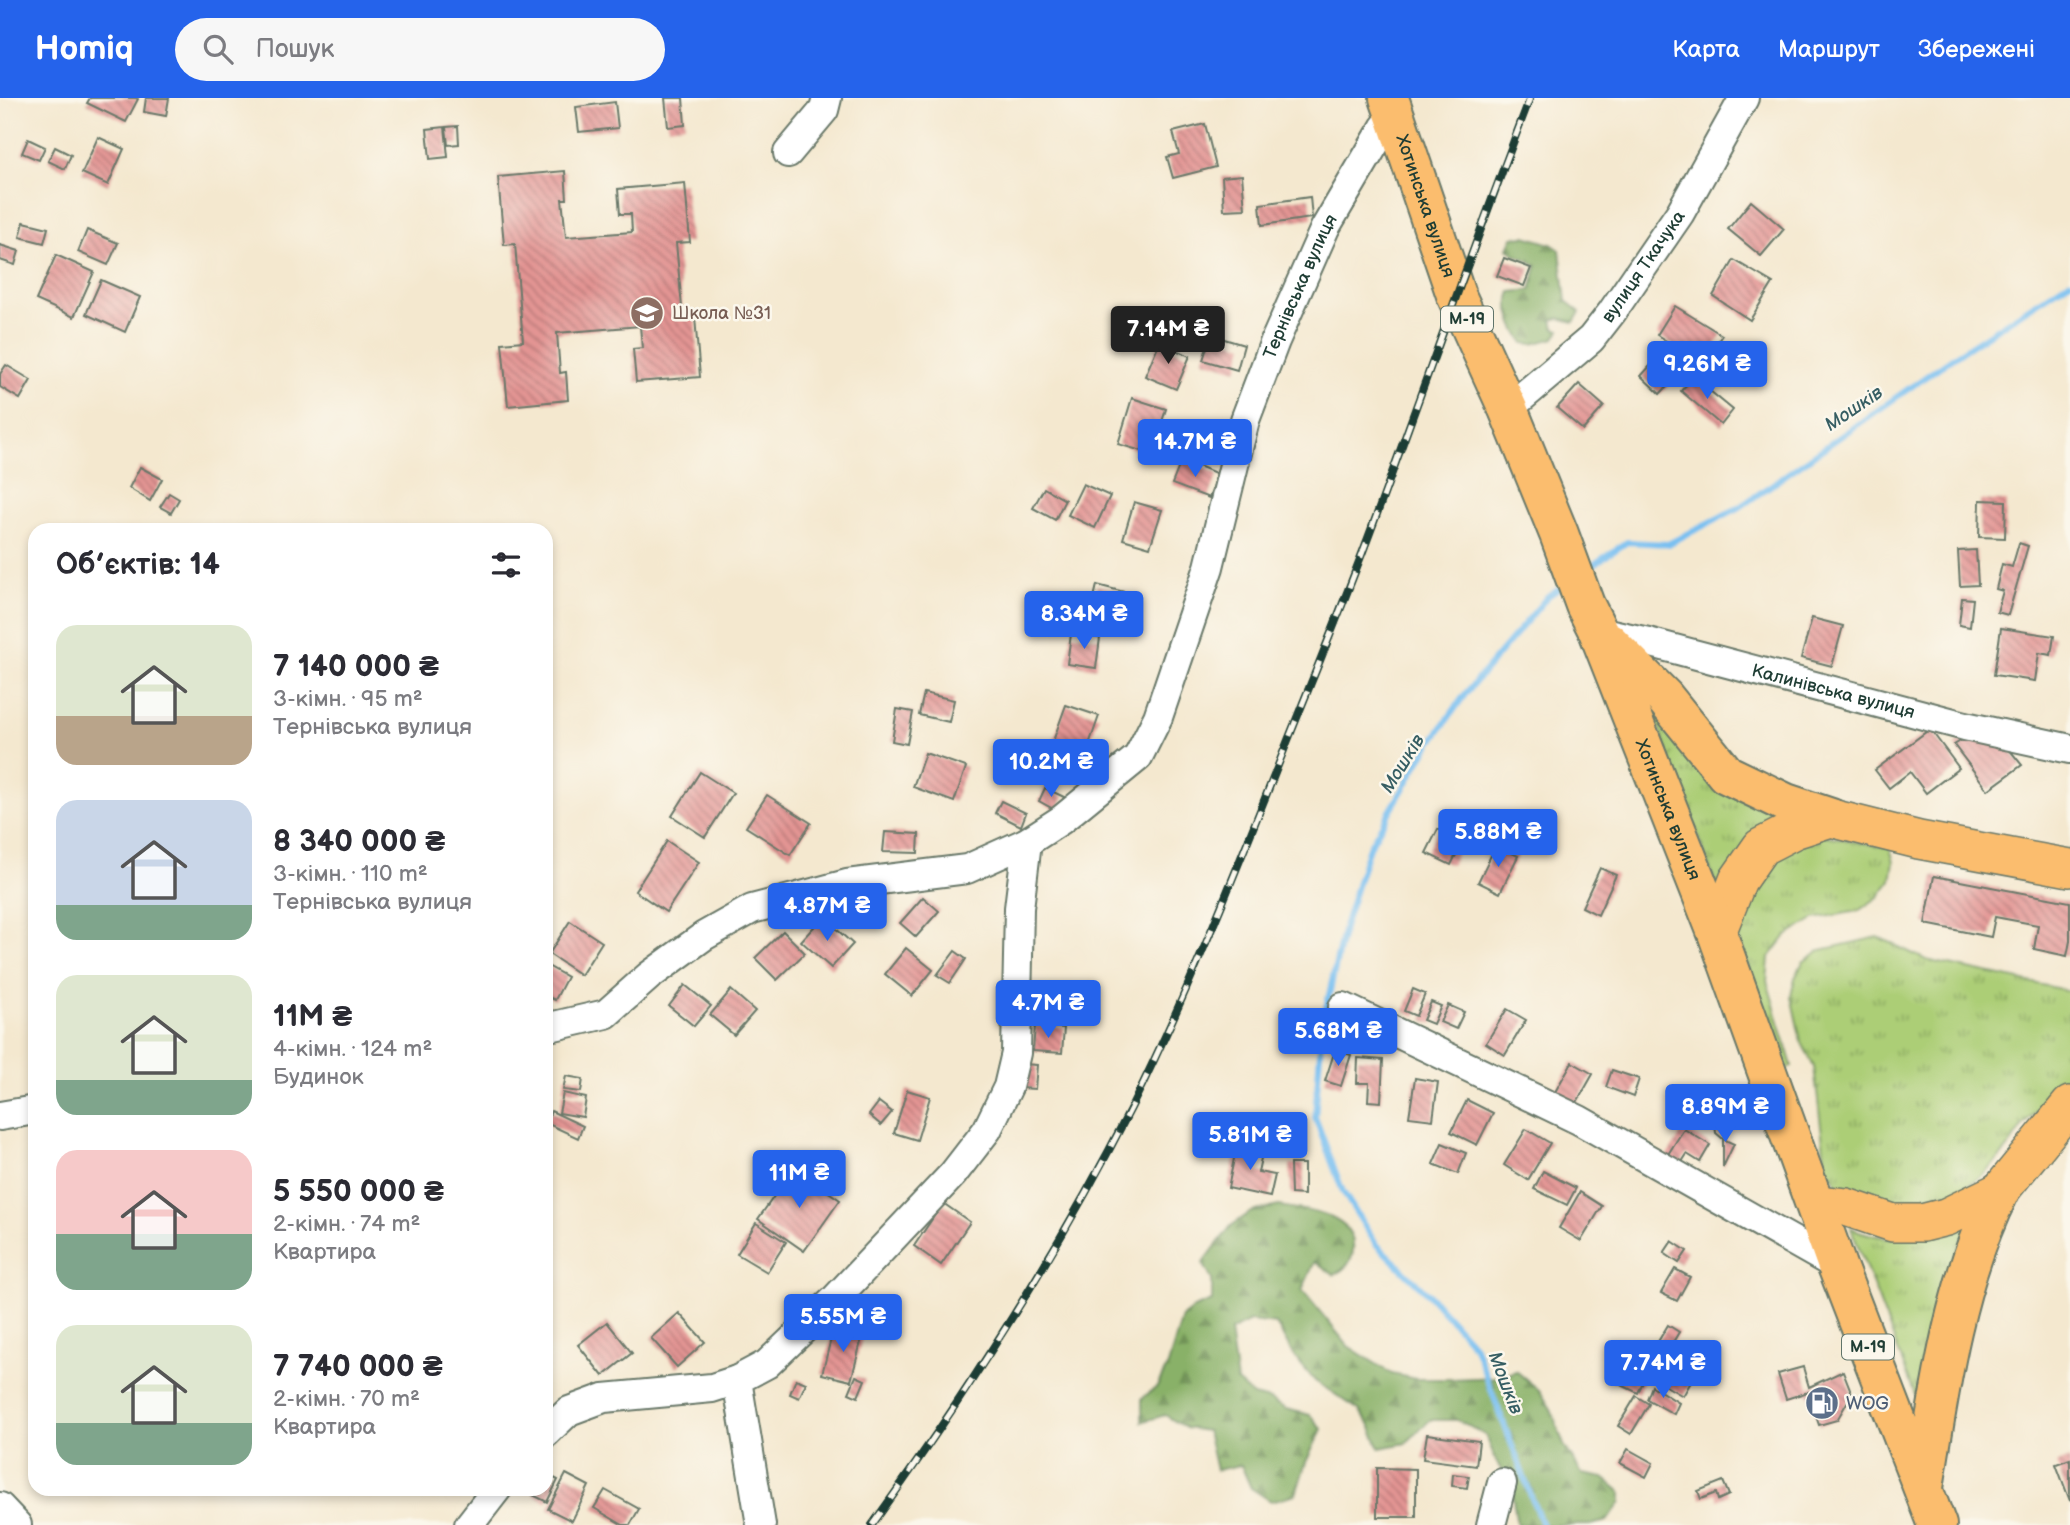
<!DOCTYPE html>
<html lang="uk">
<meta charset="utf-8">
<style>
:root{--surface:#fff;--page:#f7f7f7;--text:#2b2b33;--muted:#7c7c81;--accent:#2563eb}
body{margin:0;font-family:"Balsamiq Sans",sans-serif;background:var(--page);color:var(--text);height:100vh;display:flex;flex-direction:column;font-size:26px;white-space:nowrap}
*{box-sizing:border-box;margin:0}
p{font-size:23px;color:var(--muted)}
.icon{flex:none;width:38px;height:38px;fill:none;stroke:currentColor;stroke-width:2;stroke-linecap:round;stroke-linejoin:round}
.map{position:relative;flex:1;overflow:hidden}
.side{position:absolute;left:28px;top:425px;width:525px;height:973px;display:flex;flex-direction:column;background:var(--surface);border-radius:21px;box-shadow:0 4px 10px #0003}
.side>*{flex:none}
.price{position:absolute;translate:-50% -60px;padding:0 16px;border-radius:7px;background:var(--accent);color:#fff;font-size:23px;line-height:46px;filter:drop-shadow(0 2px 4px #0008)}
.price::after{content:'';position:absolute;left:50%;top:42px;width:21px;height:16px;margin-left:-10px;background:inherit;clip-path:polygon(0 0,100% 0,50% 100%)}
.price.on{background:#222;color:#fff}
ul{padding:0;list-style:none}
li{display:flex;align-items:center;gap:21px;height:175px;padding:0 28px}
li span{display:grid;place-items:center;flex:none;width:196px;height:140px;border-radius:21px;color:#555}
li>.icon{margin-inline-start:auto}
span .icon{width:84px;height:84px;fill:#fffc;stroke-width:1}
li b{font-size:30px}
h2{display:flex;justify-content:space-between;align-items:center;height:84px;padding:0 28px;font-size:30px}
header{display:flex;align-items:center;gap:42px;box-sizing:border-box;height:98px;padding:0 35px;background:var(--accent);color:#fff}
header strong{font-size:33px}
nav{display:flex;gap:38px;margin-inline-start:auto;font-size:24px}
.search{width:490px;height:63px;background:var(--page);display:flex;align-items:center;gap:18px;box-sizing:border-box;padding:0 24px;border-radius:38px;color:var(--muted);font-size:26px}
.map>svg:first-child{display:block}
.grass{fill:url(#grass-tufts);stroke:#668655;stroke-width:2}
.forest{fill:url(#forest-firs);stroke:#54774e;stroke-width:2}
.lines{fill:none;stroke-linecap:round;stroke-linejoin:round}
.stream{stroke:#79c0f1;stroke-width:6}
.building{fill:url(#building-back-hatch)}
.minor-casing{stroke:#6a796a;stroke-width:32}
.major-casing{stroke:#6a796a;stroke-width:40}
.highway-casing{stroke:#6a796a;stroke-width:42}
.minor{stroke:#fff;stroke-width:28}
.major{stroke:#fbbd6e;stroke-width:37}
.highway{stroke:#fbbd6e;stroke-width:38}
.rail-casing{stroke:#1f3d34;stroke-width:8}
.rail{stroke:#fbf7ec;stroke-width:5;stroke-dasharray:16;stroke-linecap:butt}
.labels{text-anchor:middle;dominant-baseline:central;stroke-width:5;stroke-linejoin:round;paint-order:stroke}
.shield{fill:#fbf7ec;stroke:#61756b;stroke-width:2}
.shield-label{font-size:16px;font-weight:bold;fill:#1f3d34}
.street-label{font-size:18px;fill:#1f3d34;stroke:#fbf7ec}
.education-label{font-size:18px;fill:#785e54;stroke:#fbf7ec;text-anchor:start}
.service-label{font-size:18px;fill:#4e5e75;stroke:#fbf7ec;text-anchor:start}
.water-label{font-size:19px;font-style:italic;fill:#365e63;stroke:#fbf7ec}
</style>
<header>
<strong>Homiq</strong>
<div class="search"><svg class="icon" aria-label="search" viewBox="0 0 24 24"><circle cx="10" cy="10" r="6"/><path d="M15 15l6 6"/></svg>Пошук</div>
<nav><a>Карта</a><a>Маршрут</a><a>Збережені</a></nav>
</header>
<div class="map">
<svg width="2070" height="1427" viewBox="0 0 2070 1427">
<defs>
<pattern id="grass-tufts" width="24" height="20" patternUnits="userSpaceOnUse" patternTransform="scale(1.75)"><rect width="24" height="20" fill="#acce76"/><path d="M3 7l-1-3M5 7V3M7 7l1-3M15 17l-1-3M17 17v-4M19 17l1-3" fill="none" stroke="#8ba862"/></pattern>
<pattern id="forest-firs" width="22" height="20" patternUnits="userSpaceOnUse" patternTransform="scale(1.75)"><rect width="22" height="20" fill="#89b167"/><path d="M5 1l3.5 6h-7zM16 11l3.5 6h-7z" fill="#6f9156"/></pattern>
<pattern id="building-back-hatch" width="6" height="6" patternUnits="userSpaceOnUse" patternTransform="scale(1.75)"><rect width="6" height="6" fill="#e39493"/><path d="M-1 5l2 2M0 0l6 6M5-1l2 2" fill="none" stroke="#b77a79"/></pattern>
</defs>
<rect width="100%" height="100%" fill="#fbf7ec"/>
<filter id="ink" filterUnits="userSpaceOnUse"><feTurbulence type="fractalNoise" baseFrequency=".0143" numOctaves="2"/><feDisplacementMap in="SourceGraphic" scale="14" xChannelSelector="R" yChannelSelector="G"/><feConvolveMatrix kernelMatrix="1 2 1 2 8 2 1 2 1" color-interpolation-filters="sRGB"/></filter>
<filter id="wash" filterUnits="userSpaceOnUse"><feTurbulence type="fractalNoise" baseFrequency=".00686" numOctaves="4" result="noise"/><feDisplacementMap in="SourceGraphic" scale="28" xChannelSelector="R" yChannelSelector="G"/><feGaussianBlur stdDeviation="1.57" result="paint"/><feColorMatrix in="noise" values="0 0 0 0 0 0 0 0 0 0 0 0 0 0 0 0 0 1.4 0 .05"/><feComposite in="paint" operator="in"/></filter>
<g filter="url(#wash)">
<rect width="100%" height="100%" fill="#f4e8cf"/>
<g class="grass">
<polygon points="1669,621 1788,721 1719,796 1656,622"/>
<polygon points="1822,737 1890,750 1894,764 1891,782 1878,799 1858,813 1814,821 1785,839 1769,860 1767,883 1792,968 1785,973 1736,835 1753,783 1786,751"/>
<polygon points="1878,839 1926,862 2070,893 2070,980 2023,1027 2005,1054 1983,1077 1953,1097 1924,1106 1898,1107 1876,1104 1839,1087 1826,1070 1814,969 1801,943 1791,898 1795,880 1803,864 1821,852"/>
<path d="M1971,1122l-22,48 -12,40 -20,92 -66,-172c47,20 74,6 120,-8z"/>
</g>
<g class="forest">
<path d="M1525,138l26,8 9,6 6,51 14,11 -6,10 -15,-4 -7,2 2,8 6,2 -5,8 -22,6 -9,-1c-10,-13 -20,-36 -13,-51l20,-2 6,-24c-10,-10 -19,-6 -29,-18l5,-11z"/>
<path d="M1279,1108c25,4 78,8 74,44 -1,13 -8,19 -19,25l-19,-14 -13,29 46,56 44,28 24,5h34l51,-2 15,-6 23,19 12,19 13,36 18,29 22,4 17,14v10l-14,19 -17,4h-73l-6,-39 -15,-25 -10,-25 -28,-16h-28l-24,23 -26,5 -10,-23 -11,-15 -44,-29 -21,-25 -18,-32 -26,-3 -20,10 7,51 16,14 17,4 16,9 24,6 12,14 -16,33 -10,32 -25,7 -20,-13 -10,-23 -25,5 -9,-39 -21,-3 -21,-13 -23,7v-24l15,-11 11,-22 14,-48 12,-9 18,-7v-21l-9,-17 28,-37 20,-14z"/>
</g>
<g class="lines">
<g class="stream">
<polyline points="1584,473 1627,444 1668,446 1740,409 1958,256 2070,183"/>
<polyline points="1542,1427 1475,1249 1429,1197 1376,1146 1343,1094 1315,1019 1322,929 1344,829 1369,749 1428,649 1466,595 1548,498 1564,487"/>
</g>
</g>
<g id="blocks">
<g class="building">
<polygon points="90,0 136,0 138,1 126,24 87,5"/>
<polygon points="146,0 169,0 166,18 144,14"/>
<polygon points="665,0 683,0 685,27 668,29"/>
<polygon points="615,4 618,30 579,34 576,9"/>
<polygon points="1205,26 1216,69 1173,80 1167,59 1179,56 1173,34"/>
<polygon points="458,28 459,46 448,47 446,29"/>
<polygon points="445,29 448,59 430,61 427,31"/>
<polygon points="98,39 124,51 108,87 82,75"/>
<polygon points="28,41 45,49 39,62 22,55"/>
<polygon points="55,49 71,57 65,71 48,63"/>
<polygon points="565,73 567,101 562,101 566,139 632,134 631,116 620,116 618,91 685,85 690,144 676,145 683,220 695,219 700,279 636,284 633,251 642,250 640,228 557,235 560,275 566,274 568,302 508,308 502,245 523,243 515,146 504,147 498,79"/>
<polygon points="1242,77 1245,111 1224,112 1222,79"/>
<polygon points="1310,99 1312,120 1262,127 1260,106"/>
<polygon points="1751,103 1784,131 1761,158 1728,131"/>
<polygon points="24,124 48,130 44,145 20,139"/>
<polygon points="87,132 118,145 108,167 78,154"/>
<polygon points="0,147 19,153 15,167 0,162"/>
<polygon points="56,157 94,174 74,219 36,202"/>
<polygon points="1504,160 1531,170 1524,188 1497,178"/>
<polygon points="1734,162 1773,185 1750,222 1713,198"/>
<polygon points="101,182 140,199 125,234 86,216"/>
<polygon points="1675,208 1722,237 1703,266 1657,237"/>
<polygon points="1211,237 1244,247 1237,272 1203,262"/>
<polygon points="1159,245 1190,258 1176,291 1145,278"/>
<polygon points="1746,249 1760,259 1741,286 1727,275"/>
<polygon points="1660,257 1679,276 1660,296 1641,278"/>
<polygon points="6,267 31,282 20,301 0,289 0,276"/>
<polygon points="1693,279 1733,312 1721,327 1681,293"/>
<polygon points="1579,286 1604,308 1583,332 1557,310"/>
<polygon points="1132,300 1166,311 1152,356 1118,346"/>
<polygon points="1182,361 1218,376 1209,400 1172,386"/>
<polygon points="140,369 162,381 150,403 129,390"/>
<polygon points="1083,386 1110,398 1095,430 1068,417"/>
<polygon points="1044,390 1065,402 1055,422 1033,410"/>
<polygon points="169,395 179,401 171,415 160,409"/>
<polygon points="1980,402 2006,403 2005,440 1979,439"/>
<polygon points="1134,404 1162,412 1150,449 1123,441"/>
<polygon points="2019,445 2028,448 2008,517 1997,514 2003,493 1996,491 2002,466 2012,469"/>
<polygon points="1976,452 1978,487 1960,488 1958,453"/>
<polygon points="1097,487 1132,496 1126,521 1091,513"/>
<polygon points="1962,500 1973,501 1970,529 1959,527"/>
<polygon points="1812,520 1843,528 1832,568 1801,560"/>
<polygon points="2001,530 2054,538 2051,557 2039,555 2035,583 1994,577"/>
<polygon points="1071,536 1100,540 1096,570 1067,566"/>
<polygon points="924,595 954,602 949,624 919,617"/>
<polygon points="1066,607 1099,618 1085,658 1052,646"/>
<polygon points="897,611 913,614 907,646 892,643"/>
<polygon points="1930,631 1959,670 1926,695 1910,674 1889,690 1875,672"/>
<polygon points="1969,638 2000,640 2022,667 1988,692 1954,647"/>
<polygon points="925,655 966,669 954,704 913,689"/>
<polygon points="700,674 733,695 705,739 672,718"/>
<polygon points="1045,690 1064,699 1057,713 1039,703"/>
<polygon points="767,697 811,725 790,757 746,729"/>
<polygon points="1001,703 1026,715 1021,728 995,715"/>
<polygon points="1438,731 1463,743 1451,767 1426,755"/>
<polygon points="885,734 919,736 918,755 883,754"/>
<polygon points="667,743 699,764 666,814 635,793"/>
<polygon points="1496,747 1518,758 1500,795 1478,784"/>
<polygon points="1600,770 1616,777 1598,817 1582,809"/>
<polygon points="1934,778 2070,804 2070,843 2067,858 2034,851 2038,827 1995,819 1991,839 1925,826"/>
<polygon points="923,799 939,813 916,839 900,825"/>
<polygon points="823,819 853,846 831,870 801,843"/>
<polygon points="570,823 602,844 581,877 549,856"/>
<polygon points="783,833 805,855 777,882 755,860"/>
<polygon points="906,850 933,872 912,898 885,876"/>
<polygon points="955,853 966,861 950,885 937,877"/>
<polygon points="546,867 567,879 555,902 546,898"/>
<polygon points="685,887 711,908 694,928 669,908"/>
<polygon points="1413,891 1425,896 1416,918 1404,913"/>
<polygon points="731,892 755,913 734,937 710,917"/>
<polygon points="1431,904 1441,908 1433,926 1423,922"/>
<polygon points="1448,907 1464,914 1456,931 1440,924"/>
<polygon points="1507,911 1526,922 1505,957 1486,945"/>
<polygon points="1035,928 1064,930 1062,955 1033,953"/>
<polygon points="1335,952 1351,957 1341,988 1325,983"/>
<polygon points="1358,960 1383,962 1381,1004 1368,1003 1369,985 1357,985"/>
<polygon points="1572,964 1593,976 1576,1006 1555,994"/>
<polygon points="1023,966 1037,967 1035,991 1021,990"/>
<polygon points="1612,972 1639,981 1633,999 1606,989"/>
<polygon points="566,978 583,981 581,994 563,992"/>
<polygon points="1415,980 1438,984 1433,1022 1409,1019"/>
<polygon points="907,992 930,999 917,1042 894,1035"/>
<polygon points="563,995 586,1000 583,1019 559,1015"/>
<polygon points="1467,1002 1493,1015 1477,1047 1451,1034"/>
<polygon points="879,1004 892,1014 881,1027 869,1017"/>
<polygon points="551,1013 583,1028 578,1040 546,1025"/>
<polygon points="1715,1027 1728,1035 1725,1042 1734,1046 1723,1069 1723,1041 1716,1035"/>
<polygon points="1526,1031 1550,1045 1528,1082 1504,1067"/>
<polygon points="1684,1031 1710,1047 1700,1064 1687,1056 1678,1070 1665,1061"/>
<polygon points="1442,1045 1466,1055 1458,1076 1433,1066"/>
<polygon points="1237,1046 1263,1051 1258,1074 1275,1077 1270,1099 1228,1090"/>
<polygon points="1290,1066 1304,1066 1304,1097 1291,1096"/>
<polygon points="794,1070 840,1102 804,1153 758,1121"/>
<polygon points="1543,1073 1576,1090 1567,1107 1534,1091"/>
<polygon points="1580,1094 1602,1108 1581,1143 1559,1130"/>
<polygon points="943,1105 970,1124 941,1167 914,1148"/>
<polygon points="756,1125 786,1144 767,1174 737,1156"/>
<polygon points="1672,1143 1687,1153 1679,1165 1664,1155"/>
<polygon points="1675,1171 1690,1179 1677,1203 1661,1195"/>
<polygon points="679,1215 705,1244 677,1269 651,1240"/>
<polygon points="607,1224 632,1255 603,1278 578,1247"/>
<polygon points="1668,1227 1679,1234 1661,1264 1650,1257"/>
<polygon points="834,1229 863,1236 851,1283 822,1276"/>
<polygon points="1617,1269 1644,1282 1638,1295 1611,1282"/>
<polygon points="1803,1269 1809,1289 1843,1273 1852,1296 1837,1322 1819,1327 1808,1294 1786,1301 1778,1276"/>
<polygon points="1668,1270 1691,1284 1683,1298 1659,1284"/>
<polygon points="856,1278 865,1282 858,1299 849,1295"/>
<polygon points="796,1281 806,1285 799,1300 790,1296"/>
<polygon points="1652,1288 1679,1305 1674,1316 1647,1301"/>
<polygon points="1636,1298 1649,1306 1631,1336 1618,1328"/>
<polygon points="1427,1336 1479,1343 1476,1368 1423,1361"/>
<polygon points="1628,1351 1653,1365 1646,1379 1620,1365"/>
<polygon points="2070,1361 2070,1403 2056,1366"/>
<polygon points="1377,1370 1416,1371 1416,1419 1377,1419"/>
<polygon points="546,1376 558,1382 547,1404 533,1397 536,1391 546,1391"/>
<polygon points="566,1376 589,1388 572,1423 548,1411"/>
<polygon points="1453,1376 1469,1378 1467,1390 1452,1388"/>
<polygon points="1723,1383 1729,1397 1718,1402 1716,1395 1701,1401 1698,1393"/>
<polygon points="605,1392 639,1411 630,1427 623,1427 594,1410"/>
</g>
</g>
</g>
<g filter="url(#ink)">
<use href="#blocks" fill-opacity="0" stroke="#6a796a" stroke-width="2"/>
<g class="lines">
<g class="minor-casing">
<g id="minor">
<polyline points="788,55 824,12 827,0"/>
<path id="s1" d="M1508,311l83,-70 21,-27 68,-99 64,-115"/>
<path id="s2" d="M1598,533l50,11 317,84 105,23"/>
<polyline points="1343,909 1579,1022 1837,1168"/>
<path id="s3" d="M546,926l8,2 52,-12 43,-38 55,-40 48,-27 95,-25 120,-15 60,-27 34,-22 77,-63 20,-40 51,-150 36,-147 30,-79 50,-113 59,-100 11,-14"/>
<polyline points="0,1018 35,1012"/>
<polyline points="546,1335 569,1313 604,1300 712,1290 737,1282"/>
<polyline points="0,1409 17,1427"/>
<polyline points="469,1427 497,1391"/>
<polyline points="761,1427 737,1282 767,1266 835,1201 953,1076 987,1032 1008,989 1016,955 1019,810 1027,744"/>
<polyline points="1491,1427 1502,1385"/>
</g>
</g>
<g class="major-casing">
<g id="major">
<polyline points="1717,835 1738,782 1761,749 1794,732 1831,720 1919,742 2070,770"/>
<polyline points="1815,1106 1846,1109 1893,1125 1922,1125 1946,1119 2000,1093 2070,1007"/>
</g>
</g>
<g class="highway-casing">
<g id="highway">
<path id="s4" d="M1389,0l67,197 52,114 51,125 26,71 13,26 119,302 120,333 100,259"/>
<polyline points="1608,543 1664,599 1726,676 1786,705 1831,720"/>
<path d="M1924,1390c15,-97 31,-209 76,-297"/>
</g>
</g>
<use href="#minor" class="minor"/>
<use href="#major" class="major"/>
<use href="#highway" class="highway"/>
<g class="rail-casing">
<path id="rail" d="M872,1427c96,-133 185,-271 259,-417 54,-109 99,-222 144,-335 33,-84 68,-167 99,-251 52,-141 102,-283 156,-424"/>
</g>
<use href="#rail" class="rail"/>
</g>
</g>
<defs>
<g id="school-disc" transform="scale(1.75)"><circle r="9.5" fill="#8d6e63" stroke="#fbf7ec"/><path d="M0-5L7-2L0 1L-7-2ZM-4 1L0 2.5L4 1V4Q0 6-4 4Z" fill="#fff"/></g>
<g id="fuel-disc" transform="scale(1.75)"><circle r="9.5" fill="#5c6f8a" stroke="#fbf7ec"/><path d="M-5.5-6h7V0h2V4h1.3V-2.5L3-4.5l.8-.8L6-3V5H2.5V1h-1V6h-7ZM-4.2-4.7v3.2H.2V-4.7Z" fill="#fff"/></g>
</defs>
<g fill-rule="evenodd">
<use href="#school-disc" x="647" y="215"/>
<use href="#fuel-disc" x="1822" y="1305"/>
</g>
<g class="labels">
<g class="shield">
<rect x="1441" y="208.5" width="52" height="25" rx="5"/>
<rect x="1842" y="1236.5" width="52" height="25" rx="5"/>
</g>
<g class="shield-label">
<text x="1467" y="221">М-19</text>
<text x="1868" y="1249">М-19</text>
</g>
<g class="street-label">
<text stroke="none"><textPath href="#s4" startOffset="114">Хотинська вулиця</textPath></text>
<text stroke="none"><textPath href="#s1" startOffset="198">вулиця Ткачука</textPath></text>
<text stroke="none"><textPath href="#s3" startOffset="1166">Тернівська вулиця</textPath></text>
<text stroke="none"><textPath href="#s2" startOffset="243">Калинівська вулиця</textPath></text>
<text stroke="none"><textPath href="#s4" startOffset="765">Хотинська вулиця</textPath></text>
</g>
<g class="education-label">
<text x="672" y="215">Школа №31</text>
</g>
<g class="service-label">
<text x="1846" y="1305">WOG</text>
</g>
<g class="water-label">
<text transform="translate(1854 311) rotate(-34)">Мошків</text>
<text transform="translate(1403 666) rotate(-58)">Мошків</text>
<text transform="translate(1505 1285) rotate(69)">Мошків</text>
</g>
</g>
</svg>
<b class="price on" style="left:1168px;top:268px">7.14M ₴</b>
<b class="price" style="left:1707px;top:303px">9.26M ₴</b>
<b class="price" style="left:1195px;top:381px">14.7M ₴</b>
<b class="price" style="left:1084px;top:553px">8.34M ₴</b>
<b class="price" style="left:1051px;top:701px">10.2M ₴</b>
<b class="price" style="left:1498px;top:771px">5.88M ₴</b>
<b class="price" style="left:827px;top:845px">4.87M ₴</b>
<b class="price" style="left:1048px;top:942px">4.7M ₴</b>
<b class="price" style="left:1338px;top:970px">5.68M ₴</b>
<b class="price" style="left:1725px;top:1046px">8.89M ₴</b>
<b class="price" style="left:1250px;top:1074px">5.81M ₴</b>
<b class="price" style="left:799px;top:1112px">11M ₴</b>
<b class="price" style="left:843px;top:1256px">5.55M ₴</b>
<b class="price" style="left:1663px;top:1302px">7.74M ₴</b>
<section class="side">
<h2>Об’єктів: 14<svg class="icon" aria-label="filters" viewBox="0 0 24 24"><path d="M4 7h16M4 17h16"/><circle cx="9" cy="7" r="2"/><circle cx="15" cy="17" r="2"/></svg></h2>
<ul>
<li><span style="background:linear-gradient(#dfe7d0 65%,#b9a48a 0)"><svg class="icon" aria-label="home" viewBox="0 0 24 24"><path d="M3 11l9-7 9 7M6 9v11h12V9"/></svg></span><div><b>7 140 000 ₴</b><p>3-кімн. · 95 m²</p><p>Тернівська вулиця</p></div></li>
<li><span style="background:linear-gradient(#c9d6e8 75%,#7fa58c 0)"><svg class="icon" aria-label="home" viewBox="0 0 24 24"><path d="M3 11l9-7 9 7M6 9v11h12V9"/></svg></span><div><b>8 340 000 ₴</b><p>3-кімн. · 110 m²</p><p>Тернівська вулиця</p></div></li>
<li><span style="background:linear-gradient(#dfe7d0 75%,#7fa58c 0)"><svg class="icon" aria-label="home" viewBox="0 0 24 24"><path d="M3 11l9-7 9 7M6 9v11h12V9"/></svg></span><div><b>11M ₴</b><p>4-кімн. · 124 m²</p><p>Будинок</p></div></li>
<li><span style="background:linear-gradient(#f6c9c9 60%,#7fa58c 0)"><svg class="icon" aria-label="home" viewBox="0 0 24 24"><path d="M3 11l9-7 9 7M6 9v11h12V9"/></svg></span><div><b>5 550 000 ₴</b><p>2-кімн. · 74 m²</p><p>Квартира</p></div></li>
<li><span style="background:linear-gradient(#dfe7d0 70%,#7fa58c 0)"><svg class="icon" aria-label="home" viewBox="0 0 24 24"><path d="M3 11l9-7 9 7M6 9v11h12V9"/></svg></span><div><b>7 740 000 ₴</b><p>2-кімн. · 70 m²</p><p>Квартира</p></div></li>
</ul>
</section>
</div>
